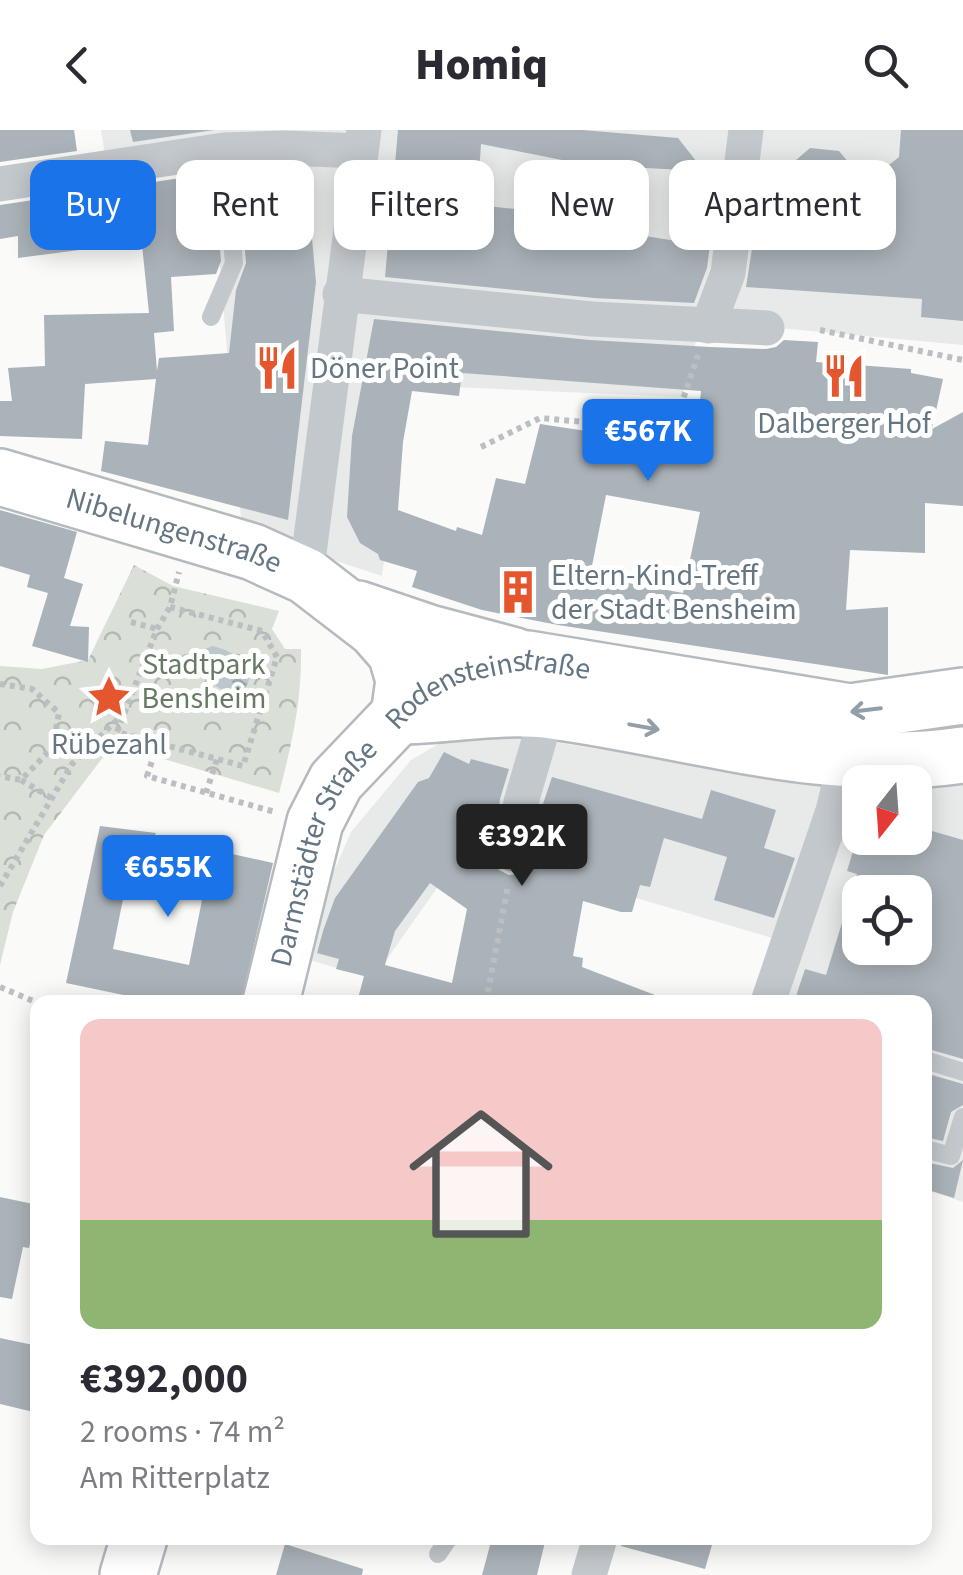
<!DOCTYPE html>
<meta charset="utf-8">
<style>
:root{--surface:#fff;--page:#f7f7f7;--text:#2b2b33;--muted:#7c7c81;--line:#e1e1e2;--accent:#1a73e8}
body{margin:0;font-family:"Source Sans 3",sans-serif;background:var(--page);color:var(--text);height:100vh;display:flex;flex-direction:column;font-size:38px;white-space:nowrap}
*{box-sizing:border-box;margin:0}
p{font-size:32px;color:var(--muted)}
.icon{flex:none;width:55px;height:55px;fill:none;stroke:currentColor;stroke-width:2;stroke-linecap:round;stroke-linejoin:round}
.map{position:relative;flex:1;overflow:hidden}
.side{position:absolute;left:30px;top:865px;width:902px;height:550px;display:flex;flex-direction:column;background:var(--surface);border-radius:20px;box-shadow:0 5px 25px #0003}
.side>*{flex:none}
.top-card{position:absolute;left:30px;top:30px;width:905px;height:90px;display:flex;gap:20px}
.needle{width:65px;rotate:197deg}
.tools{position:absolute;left:842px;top:635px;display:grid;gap:20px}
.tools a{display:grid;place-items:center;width:90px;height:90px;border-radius:20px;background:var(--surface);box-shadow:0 5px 25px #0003;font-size:50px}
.price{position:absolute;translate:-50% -85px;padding:0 22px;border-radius:10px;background:var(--accent);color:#fff;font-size:32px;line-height:65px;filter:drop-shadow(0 2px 5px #0008)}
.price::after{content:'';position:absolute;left:50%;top:60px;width:30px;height:22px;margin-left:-15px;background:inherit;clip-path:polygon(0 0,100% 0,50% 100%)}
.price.current{background:#222;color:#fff}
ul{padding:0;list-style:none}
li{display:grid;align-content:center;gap:20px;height:530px;padding:0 50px}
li+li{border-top:2px solid var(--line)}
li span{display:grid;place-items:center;height:310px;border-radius:20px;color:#555}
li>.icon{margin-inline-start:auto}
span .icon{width:180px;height:180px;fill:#fffc;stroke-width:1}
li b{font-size:42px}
.tag{padding:0 35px;border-radius:20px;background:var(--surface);box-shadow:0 5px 25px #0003;font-size:35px;line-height:90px}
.tag.current{background:var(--accent);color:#fff}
header{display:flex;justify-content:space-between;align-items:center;height:130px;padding:0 50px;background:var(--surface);font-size:45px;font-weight:800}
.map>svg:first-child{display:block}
.built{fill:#e8e9e9;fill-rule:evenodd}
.park{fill:url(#park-crowns)}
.water{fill:url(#water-ripples)}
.building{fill:#aab3b9;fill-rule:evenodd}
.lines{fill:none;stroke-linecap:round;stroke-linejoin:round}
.primary-casing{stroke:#b5babe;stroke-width:60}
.path{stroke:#bbbfc2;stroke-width:6;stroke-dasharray:5 5;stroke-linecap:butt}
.lane{stroke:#c3c8cc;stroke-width:18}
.street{stroke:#c3c8cc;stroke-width:35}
.primary{stroke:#fff;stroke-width:55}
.oneway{stroke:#939fa8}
.labels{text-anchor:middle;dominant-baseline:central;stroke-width:10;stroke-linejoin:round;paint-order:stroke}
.poi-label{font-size:30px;fill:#657683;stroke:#fff;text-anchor:start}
.street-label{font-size:30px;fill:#657683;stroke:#fff}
.park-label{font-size:30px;fill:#687a64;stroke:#fff}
</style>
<header><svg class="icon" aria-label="back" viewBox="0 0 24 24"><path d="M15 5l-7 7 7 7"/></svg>Homiq<svg class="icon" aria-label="search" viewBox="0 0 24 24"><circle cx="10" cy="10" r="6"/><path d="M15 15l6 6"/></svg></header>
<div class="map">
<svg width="963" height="1445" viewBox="0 0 963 1445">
<defs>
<pattern id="park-crowns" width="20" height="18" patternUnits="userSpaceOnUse" patternTransform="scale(2.5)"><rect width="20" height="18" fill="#dadfd7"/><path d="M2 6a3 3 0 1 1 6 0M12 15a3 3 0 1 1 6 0" fill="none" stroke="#b4b9b4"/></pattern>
<pattern id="water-ripples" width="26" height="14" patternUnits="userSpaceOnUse" patternTransform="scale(2.5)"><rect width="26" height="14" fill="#bbc7cb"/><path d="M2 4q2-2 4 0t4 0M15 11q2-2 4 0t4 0" fill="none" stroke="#9ca6aa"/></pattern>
</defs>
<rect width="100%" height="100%" fill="#fafaf8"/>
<g class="built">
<polygon points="101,0 963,0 963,215 701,191 682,267 407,255 382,446 242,400 211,29 107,38"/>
<path d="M466,598l132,21 365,23v430l-38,-13v-187h-149l20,-57 -331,-97 -92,131 -76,-23 54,-124 60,-72zM860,652h55v56h-55zM860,762h55v56h-55z"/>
</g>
<path class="park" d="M134,435l39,21 106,25 -7,18 13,20h16c1,51 -9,95 -22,144l-166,-49 -69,91 -31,77 -13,53v-299l42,3 46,-9z"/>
<path class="water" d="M213,516c21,6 48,19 31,44 -29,5 -44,-11 -42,-40z"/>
<g class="building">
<polygon points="0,0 74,0 77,21 0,32"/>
<polygon points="130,0 214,0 133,12"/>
<polygon points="398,0 582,0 678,8 704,41 587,35 481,14 477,75 583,86 582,96 689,113 670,90 713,91 707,138 694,173 594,168 385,147"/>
<polygon points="901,0 963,0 963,191 921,187 922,169 746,157 753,112 774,113 778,72 785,66 787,38 810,18 839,21 866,53 899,27"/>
<polygon points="285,39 306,43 316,152 288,390 101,341 105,311 148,315 156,249 85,254 82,309 0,306 0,271 12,271 8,238 45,236 44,185 149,183 141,105 77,109 79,120 18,128 18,106 0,109 0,75 214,43 221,131 216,144 171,147 174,201 154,203 157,241 159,228 229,223 236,160 246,133 238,41"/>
<path d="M374,189l216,21 120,7 56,2 10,-2 8,-7 34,2 -2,20 95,7v4l32,6 -11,50 31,-17v94l-38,-3v50l-75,-3 -4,60 42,-3v68l-330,-50 -76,-15 -70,-23 5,-16 -37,-11 -2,-6 -18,-11 -13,-26 5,-81zM462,243l239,18 -7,66 -82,-14 1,-8 -73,-11 -15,60 -29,-6 -14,57 -25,-8 -1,4 -58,-21 5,-68 9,-51 47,5zM606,365l94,17 -17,81 -93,-17z"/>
<polygon points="0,380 77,402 64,448 83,454 70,496 89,497 88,532 32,516 48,463 27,457 30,445 0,436"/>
<path d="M444,622l25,12 2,-5 38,10 -9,30 -8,53 7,18 10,5 11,-1 10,-8 12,-59 10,-30 150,42 9,-29 65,20 -12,38 31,10 -21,60 -60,-18 13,-43 -63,-19 -14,49 -10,-2 -8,27h-11l-38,-11 -10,55 10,2 -1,9 86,33v2h-311l7,-26 -28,-7 3,-10 -22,-6 6,-22 12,-33 83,-116 11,-4zM430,753l37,26 -15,74 -67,-18 10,-34z"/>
<path d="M100,696l56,7 -2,4 119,26 -32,139h-84l-91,-19zM128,744l76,16 -15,75 -76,-16z"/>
<path d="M915,696l48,14v219l-38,-11v-46h-131l11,-33 21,6 31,-101 -10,-3 10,-33h58zM860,762h55v56h-55z"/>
<polygon points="925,943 963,954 963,975 951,982 943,1011 925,1007"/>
<polygon points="963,1030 954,1068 925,1059 925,1032 953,1038"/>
<polygon points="0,1067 33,1074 32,1081 37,1082 29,1118 23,1117 12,1169 0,1167"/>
<polygon points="0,1208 38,1216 38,1283 0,1274"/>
<polygon points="492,1408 546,1408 537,1445 482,1445"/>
<polygon points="623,1408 714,1408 705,1439 621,1416"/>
<polygon points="285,1414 363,1439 362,1445 276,1445"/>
</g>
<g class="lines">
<g class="primary-casing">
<g id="primary">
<path id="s1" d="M0,347l253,75 53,24 69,53 21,24 8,27 -5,36"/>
<polyline points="358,479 429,503 515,526"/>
<path d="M399,586c51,0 102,-12 153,-5 135,18 273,65 411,44"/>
<path id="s2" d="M271,872l44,-180 21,-41 82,-86 40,-22 70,-14 322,53 113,-16"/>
<polyline points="128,1445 139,1408"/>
</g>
</g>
<g class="path">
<polyline points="820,200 963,230"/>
<polyline points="481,317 540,288 639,297 682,272 698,225"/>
<polyline points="170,477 262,501 277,527 243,636 117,602 157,499 170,477 179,442"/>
<polyline points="131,492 157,499"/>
<polyline points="0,554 32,559 59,583 53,617 21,650 0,646"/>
<polyline points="158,613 147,646 275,682"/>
<polyline points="21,650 53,669"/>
<polyline points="206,663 217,629"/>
<polyline points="0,756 72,634 119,588"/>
<polyline points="0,857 38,873"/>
<polyline points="486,872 508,756"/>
</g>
<g class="lane">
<polyline points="211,187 234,133 224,20"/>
<polyline points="925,930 963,942"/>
<polyline points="925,1019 951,1026 963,987"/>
<polyline points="438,1424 449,1408"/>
</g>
<g class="street">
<polyline points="0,54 224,20 285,18 361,21"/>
<polyline points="340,164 592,189 767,198"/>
<polyline points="708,196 728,143 746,0"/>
<polyline points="306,446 364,0"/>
<polyline points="513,724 521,672 548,580"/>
<polyline points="768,872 833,681 846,628"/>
<polyline points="589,1445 600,1408"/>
</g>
<use href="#primary" class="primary"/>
</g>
<defs><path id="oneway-shaft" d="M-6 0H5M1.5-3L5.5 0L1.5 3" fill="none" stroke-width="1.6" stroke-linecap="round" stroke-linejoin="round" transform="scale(2.5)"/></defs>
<g class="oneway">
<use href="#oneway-shaft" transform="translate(866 580) rotate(173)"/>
<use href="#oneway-shaft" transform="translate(644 597) rotate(10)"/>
</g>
<defs>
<g id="restaurant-bare" transform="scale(3.45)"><path d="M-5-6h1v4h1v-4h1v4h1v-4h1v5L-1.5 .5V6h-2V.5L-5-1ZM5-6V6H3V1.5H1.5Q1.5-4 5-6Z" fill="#e4572e" stroke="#fff" stroke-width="2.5" paint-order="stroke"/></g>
<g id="building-bare" transform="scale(3.45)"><path d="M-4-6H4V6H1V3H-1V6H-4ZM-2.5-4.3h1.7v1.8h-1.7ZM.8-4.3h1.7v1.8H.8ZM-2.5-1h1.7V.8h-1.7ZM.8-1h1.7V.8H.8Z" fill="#e4572e" stroke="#fff" stroke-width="2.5" paint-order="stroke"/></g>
<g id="sight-bare" transform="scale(3.45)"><path d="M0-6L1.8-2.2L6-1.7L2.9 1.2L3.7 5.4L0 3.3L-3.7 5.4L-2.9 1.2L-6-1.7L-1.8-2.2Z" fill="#e4572e" stroke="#fff" stroke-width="2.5" paint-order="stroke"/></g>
</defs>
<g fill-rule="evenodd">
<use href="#restaurant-bare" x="277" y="238"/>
<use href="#restaurant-bare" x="844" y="246"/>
<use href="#building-bare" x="518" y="462"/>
<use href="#sight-bare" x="109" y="567"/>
</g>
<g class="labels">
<g class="poi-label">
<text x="310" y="238">Döner Point</text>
<text x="844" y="293" text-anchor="middle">Dalberger Hof</text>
<text x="551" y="445">Eltern-Kind-Treff<tspan x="551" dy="34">der Stadt Bensheim</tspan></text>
<text x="109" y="614" text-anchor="middle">Rübezahl</text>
</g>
<g class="street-label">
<text stroke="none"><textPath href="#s1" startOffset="182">Nibelungenstraße</textPath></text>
<text stroke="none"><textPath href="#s2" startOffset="420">Rodensteinstraße</textPath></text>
<text stroke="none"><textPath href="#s2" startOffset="160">Darmstädter Straße</textPath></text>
</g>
<g class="park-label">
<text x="204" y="534">Stadtpark<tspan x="204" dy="34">Bensheim</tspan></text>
</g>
</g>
</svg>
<div class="tools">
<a><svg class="needle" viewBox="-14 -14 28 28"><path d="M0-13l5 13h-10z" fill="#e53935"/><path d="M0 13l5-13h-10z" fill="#7c7c81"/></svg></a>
<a><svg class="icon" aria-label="locate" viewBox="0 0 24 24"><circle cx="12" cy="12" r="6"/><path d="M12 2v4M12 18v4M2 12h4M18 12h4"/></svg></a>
</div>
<b class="price" style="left:648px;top:354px">€567K</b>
<b class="price current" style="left:522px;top:759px">€392K</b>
<b class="price" style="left:168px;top:790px">€655K</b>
<div class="top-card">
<a class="tag current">Buy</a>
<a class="tag">Rent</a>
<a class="tag">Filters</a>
<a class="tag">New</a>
<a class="tag">Apartment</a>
</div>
<section class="side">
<ul>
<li><span style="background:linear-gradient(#f6c9c9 65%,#8fb573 0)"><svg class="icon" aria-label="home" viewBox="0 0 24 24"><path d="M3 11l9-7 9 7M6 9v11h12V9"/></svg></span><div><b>€392,000</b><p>2 rooms · 74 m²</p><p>Am Ritterplatz</p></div></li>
</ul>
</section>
</div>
